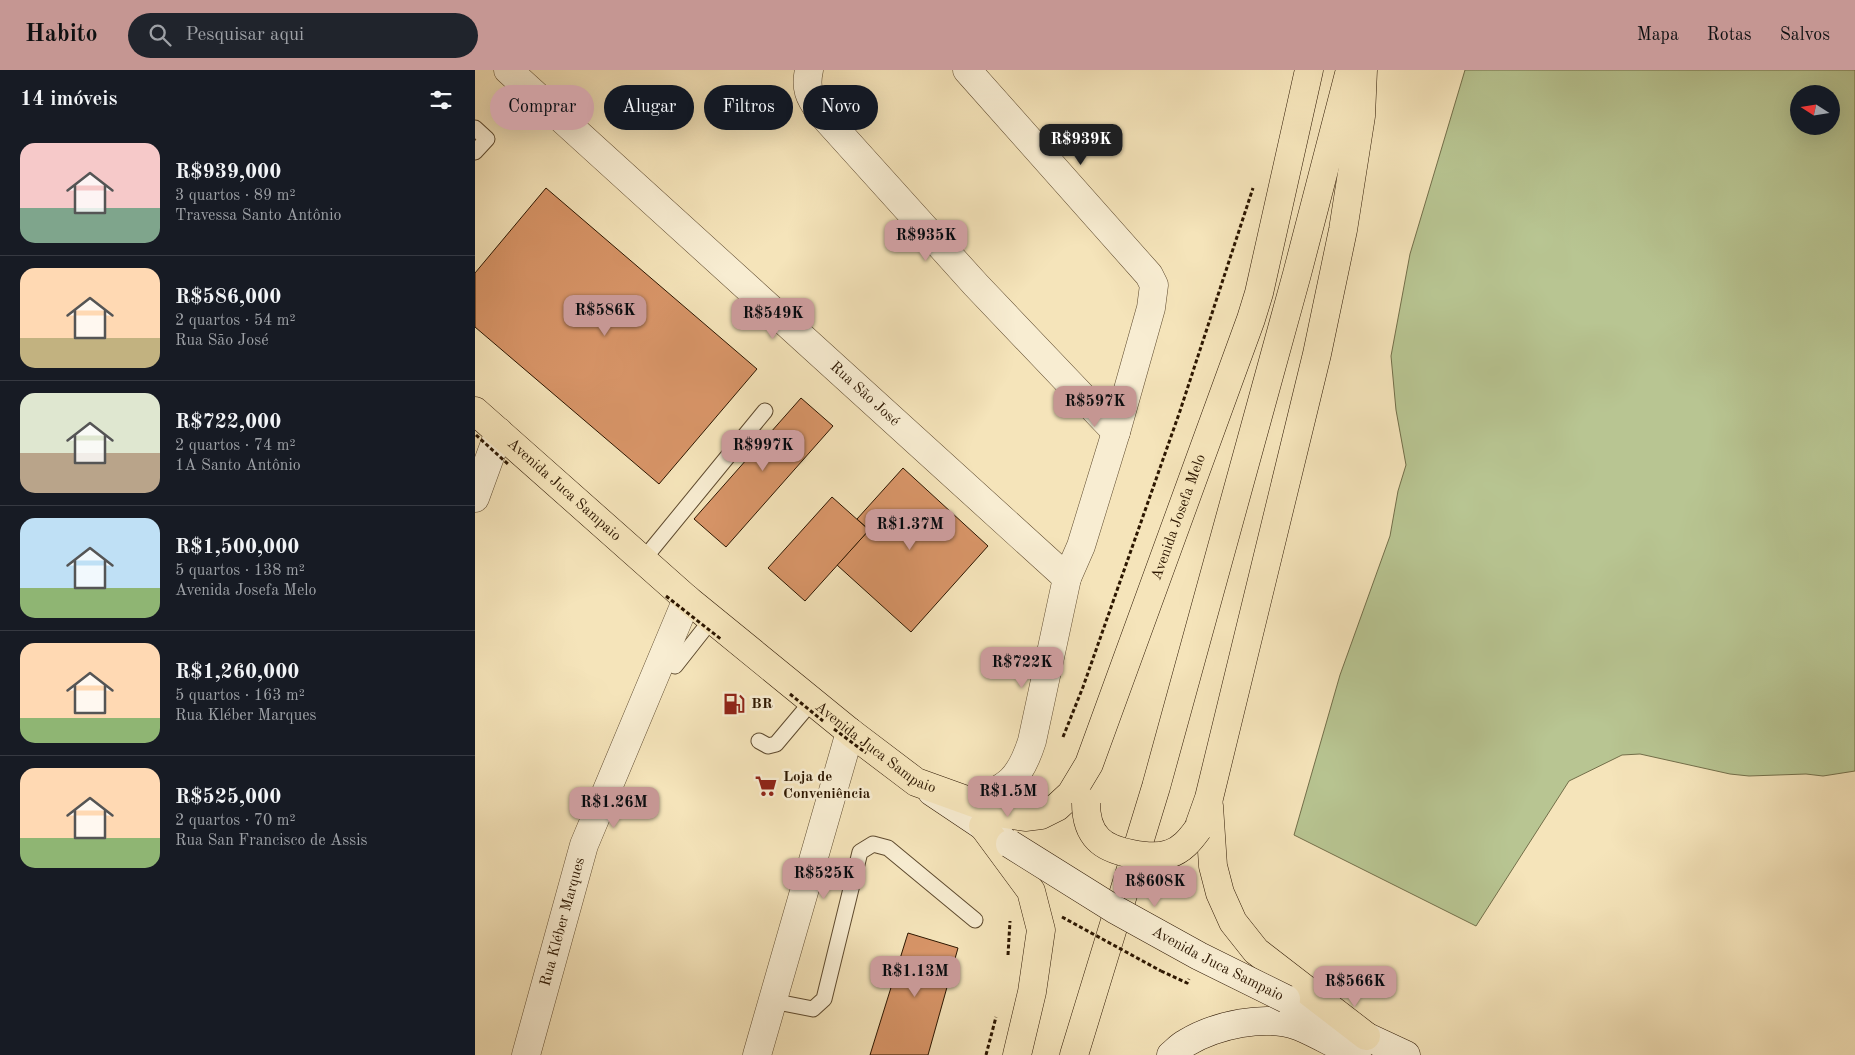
<!DOCTYPE html>
<html lang="pt">
<meta charset="utf-8">
<style>
:root{--surface:#171b24;--page:#20242c;--text:#f1f3f6;--muted:#9ea1a6;--line:#363941;--accent:#c59692}
body{margin:0;font-family:"Old Standard TT",serif;background:var(--page);color:var(--text);height:100vh;display:flex;flex-direction:column;font-size:19px;white-space:nowrap}
*{box-sizing:border-box;margin:0}
p{font-size:16px;color:var(--muted)}
.icon{flex:none;width:28px;height:28px;fill:none;stroke:currentColor;stroke-width:2;stroke-linecap:round;stroke-linejoin:round}
.map{position:relative;flex:1;overflow:hidden}
.drawer{display:flex;flex-direction:column;background:var(--surface);width:475px}
.drawer>*{flex:none}
.hud{position:absolute;left:15px;top:15px;width:475px;height:45px;display:flex;gap:10px}
.needle{width:32px;rotate:282deg}
.controls{position:absolute;left:1315px;top:15px;display:grid;gap:10px}
.controls a{display:grid;place-items:center;width:50px;height:50px;border-radius:50%;background:var(--surface);box-shadow:0 5px 20px #0002;font-size:25px}
.price{position:absolute;translate:-50% -42px;padding:0 11px;border-radius:10px;background:var(--accent);color:#111;font-size:16px;line-height:32px;filter:drop-shadow(0 1px 2px #0008)}
.price::after{content:'';position:absolute;left:50%;top:30px;width:15px;height:11px;margin-left:-8px;background:inherit;clip-path:polygon(0 0,100% 0,50% 100%)}
.price.current{background:#222;color:#fff}
ul{padding:0;list-style:none}
li{display:flex;align-items:center;gap:15px;height:125px;padding:0 20px}
li+li{border-top:1px solid var(--line)}
li span{display:grid;place-items:center;flex:none;width:140px;height:100px;border-radius:15px;color:#555}
li>.icon{margin-inline-start:auto}
span .icon{width:60px;height:60px;fill:#fffc;stroke-width:1}
li b{font-size:21px}
h2{display:flex;justify-content:space-between;align-items:center;height:60px;padding:0 20px;font-size:21px}
.pill{padding:0 18px;border-radius:22px;background:var(--surface);box-shadow:0 5px 20px #0002;font-size:18px;line-height:45px}
.pill.current{background:var(--accent);color:#111}
header{display:flex;align-items:center;gap:30px;box-sizing:border-box;height:70px;padding:0 25px;background:var(--accent);color:#111}
header strong{font-size:24px}
nav{display:flex;gap:28px;margin-inline-start:auto;font-size:18px}
.search{width:350px;height:45px;background:var(--page);display:flex;align-items:center;gap:12px;box-sizing:border-box;padding:0 18px;border-radius:28px;color:var(--muted);font-size:19px}
main{display:flex;flex:1;min-height:0}
.map>svg:first-child{display:block}
.green{fill:#b8c592;stroke:#726e49;fill-rule:evenodd}
.building{fill:#d89568;stroke:#2c1600}
.lines{fill:none;stroke-linecap:round;stroke-linejoin:round}
.service-casing{stroke:#5e4a2e;stroke-width:17}
.minor-casing{stroke:#5e4a2e;stroke-width:29}
.secondary-casing{stroke:#2c1600;stroke-width:29}
.primary-casing{stroke:#2c1600;stroke-width:29}
.path{stroke:#2c1600;stroke-width:3;stroke-dasharray:4 2.5;stroke-linecap:butt}
.service{stroke:#f8edd2;stroke-width:15}
.minor{stroke:#f8edd2;stroke-width:28}
.secondary{stroke:#f8edd2;stroke-width:28}
.primary{stroke:#f5e4ba;stroke-width:28}
.secondary-bridge-casing{stroke:#2c1600;stroke-width:29;stroke-linecap:butt}
.primary-bridge-casing{stroke:#2c1600;stroke-width:29;stroke-linecap:butt}
.path-bridge{stroke:#2c1600;stroke-width:3;stroke-dasharray:4 2.5;stroke-linecap:butt}
.secondary-bridge{stroke:#f8edd2;stroke-width:28}
.primary-bridge{stroke:#f5e4ba;stroke-width:28}
.labels{text-anchor:middle;dominant-baseline:central;stroke-width:5;stroke-linejoin:round;paint-order:stroke}
.street-label{font-size:15px;fill:#2c1600;stroke:#f8edd2}
.poi-label{font-size:15px;font-weight:bold;fill:#2c1600;stroke:#f8edd2;text-anchor:start}
</style>
<header>
<strong>Habito</strong>
<div class="search"><svg class="icon" aria-label="search" viewBox="0 0 24 24"><circle cx="10" cy="10" r="6"/><path d="M15 15l6 6"/></svg>Pesquisar aqui</div>
<nav><a>Mapa</a><a>Rotas</a><a>Salvos</a></nav>
</header>
<main>
<section class="drawer">
<h2>14 imóveis<svg class="icon" aria-label="filters" viewBox="0 0 24 24"><path d="M4 7h16M4 17h16"/><circle cx="9" cy="7" r="2"/><circle cx="15" cy="17" r="2"/></svg></h2>
<ul>
<li><span style="background:linear-gradient(#f6c9c9 65%,#7fa58c 0)"><svg class="icon" aria-label="home" viewBox="0 0 24 24"><path d="M3 11l9-7 9 7M6 9v11h12V9"/></svg></span><div><b>R$939,000</b><p>3 quartos · 89 m²</p><p>Travessa Santo Antônio</p></div></li>
<li><span style="background:linear-gradient(#ffd9b3 70%,#c2b280 0)"><svg class="icon" aria-label="home" viewBox="0 0 24 24"><path d="M3 11l9-7 9 7M6 9v11h12V9"/></svg></span><div><b>R$586,000</b><p>2 quartos · 54 m²</p><p>Rua São José</p></div></li>
<li><span style="background:linear-gradient(#dfe7d0 60%,#b9a48a 0)"><svg class="icon" aria-label="home" viewBox="0 0 24 24"><path d="M3 11l9-7 9 7M6 9v11h12V9"/></svg></span><div><b>R$722,000</b><p>2 quartos · 74 m²</p><p>1A Santo Antônio</p></div></li>
<li><span style="background:linear-gradient(#bfe0f5 70%,#8fb573 0)"><svg class="icon" aria-label="home" viewBox="0 0 24 24"><path d="M3 11l9-7 9 7M6 9v11h12V9"/></svg></span><div><b>R$1,500,000</b><p>5 quartos · 138 m²</p><p>Avenida Josefa Melo</p></div></li>
<li><span style="background:linear-gradient(#ffd9b3 75%,#8fb573 0)"><svg class="icon" aria-label="home" viewBox="0 0 24 24"><path d="M3 11l9-7 9 7M6 9v11h12V9"/></svg></span><div><b>R$1,260,000</b><p>5 quartos · 163 m²</p><p>Rua Kléber Marques</p></div></li>
<li><span style="background:linear-gradient(#ffd9b3 70%,#8fb573 0)"><svg class="icon" aria-label="home" viewBox="0 0 24 24"><path d="M3 11l9-7 9 7M6 9v11h12V9"/></svg></span><div><b>R$525,000</b><p>2 quartos · 70 m²</p><p>Rua San Francisco de Assis</p></div></li>
</ul>
</section>
<div class="map">
<svg width="1380" height="985" viewBox="0 0 1380 985">
<rect width="100%" height="100%" fill="#f5e4ba"/>
<filter id="stains"><feTurbulence type="fractalNoise" baseFrequency=".004" numOctaves="4"/><feColorMatrix values="0 0 0 0 .2 0 0 0 0 .09 0 0 0 0 .02 0 0 0 .5 -.17"/></filter>
<radialGradient id="worn" r=".72"><stop offset=".6" stop-color="#630" stop-opacity="0"/><stop offset="1" stop-color="#630" stop-opacity=".3"/></radialGradient>
<path class="green" d="M990,0h390v701l-32,5 -17,-2 -57,2 -19,-2 -90,-20 -18,1 -53,26 -93,145 -182,-91 46,-160 50,-139 8,-45 8,-26 -10,-55 -5,-54 19,-102zM1324,24h32v32h-32z"/>
<g class="building">
<polygon points="71,118 282,299 184,414 0,257 0,203"/>
<polygon points="326,328 358,356 251,477 219,449"/>
<polygon points="428,398 513,476 436,562 362,495 394,460 382,449"/>
<polygon points="357,427 394,460 330,531 293,498"/>
<polygon points="433,863 483,878 453,985 395,985"/>
</g>
<g class="lines">
<g class="service-casing">
<g id="service">
<polyline points="0,58 12,69 0,82"/>
<polyline points="168,490 290,341"/>
<polyline points="200,596 237,549"/>
<polyline points="284,671 293,676 301,674 338,630"/>
<polyline points="297,931 338,939 349,929 385,782 398,774 413,778 500,850"/>
</g>
</g>
<g class="minor-casing">
<g id="minor">
<path id="s1" d="M33,0l559,508"/>
<path d="M334,0c-4,18 0,27 11,42l156,173 140,147"/>
<path d="M492,0l182,205 5,10 -3,23 -35,124 -35,114 -14,32 -35,163c-12,38 -24,47 -60,60"/>
<polyline points="0,428 24,362"/>
<path id="s2" d="M51,985l58,-210 103,-246"/>
<polyline points="282,985 375,662"/>
</g>
</g>
<g class="secondary-casing">
<g id="secondary">
<polyline points="457,722 527,769"/>
<polyline points="811,929 931,985"/>
<path d="M696,985c5,-4 9,-9 15,-12 30,-18 79,-29 112,-17 20,8 39,20 59,29"/>
</g>
</g>
<g class="primary-casing">
<g id="primary">
<path id="s3" d="M0,341l212,188 163,133 66,50 89,32 20,3 16,-2 16,-8 14,-13 18,-30 162,-445 8,-26 50,-223"/>
<polyline points="734,736 738,796 745,823 758,852 781,881 891,966"/>
<polyline points="508,756 556,821 566,860 557,922 542,985"/>
<polyline points="723,759 734,728 842,284 868,160 886,46 888,0"/>
<polyline points="599,985 681,717 822,204 875,0"/>
</g>
</g>
<g class="path">
<polyline points="588,667 608,617 705,341 778,118"/>
<polyline points="533,885 535,851"/>
<polyline points="686,901 712,913 714,909"/>
<polyline points="511,985 521,947"/>
</g>
<use href="#service" class="service"/>
<use href="#minor" class="minor"/>
<use href="#secondary" class="secondary"/>
<use href="#primary" class="primary"/>
<g class="secondary-bridge-casing">
<g id="secondary-bridge">
<path id="s4" d="M535,774l104,65 85,47 87,43"/>
</g>
</g>
<g class="primary-bridge-casing">
<path id="primary-bridge" d="M611,733c0,12 3,27 12,36 13,14 54,21 71,15 13,-4 21,-14 29,-25"/>
</g>
<g class="path-bridge">
<polyline points="1,365 34,395"/>
<polyline points="191,526 247,570"/>
<polyline points="315,624 348,651"/>
<polyline points="359,659 391,683"/>
<polyline points="587,847 686,901"/>
</g>
<use href="#secondary-bridge" class="secondary-bridge"/>
<use href="#primary-bridge" class="primary-bridge"/>
</g>
<defs>
<g id="fuel-bare" transform="scale(1.725)"><path d="M-5.5-6h7V0h2V4h1.3V-2.5L3-4.5l.8-.8L6-3V5H2.5V1h-1V6h-7ZM-4.2-4.7v3.2H.2V-4.7Z" fill="#8f2418" stroke="#f8edd2" stroke-width="2.5" paint-order="stroke"/></g>
<g id="supermarket-bare" transform="scale(1.725)"><path d="M-6-5.5h2.5l.6 2H6L4.5 2H-2.5L-4.4-4H-6ZM-1.5 3.2a1.3 1.3 0 1 0 .1 0ZM3 3.2a1.3 1.3 0 1 0 .1 0Z" fill="#8f2418" stroke="#f8edd2" stroke-width="2.5" paint-order="stroke"/></g>
</defs>
<g fill-rule="evenodd">
<use href="#fuel-bare" x="259" y="634"/>
<use href="#supermarket-bare" x="291" y="716"/>
</g>
<g class="labels">
<g class="street-label">
<text stroke="none"><textPath href="#s1" startOffset="482">Rua São José</textPath></text>
<text stroke="none"><textPath href="#s3" startOffset="119">Avenida Juca Sampaio</textPath></text>
<text stroke="none"><textPath href="#s3" startOffset="1042">Avenida Josefa Melo</textPath></text>
<text stroke="none"><textPath href="#s3" startOffset="524">Avenida Juca Sampaio</textPath></text>
<text stroke="none"><textPath href="#s2" startOffset="138">Rua Kléber Marques</textPath></text>
<text stroke="none"><textPath href="#s4" startOffset="240">Avenida Juca Sampaio</textPath></text>
</g>
<g class="poi-label">
<text x="276" y="634">BR</text>
<text x="308" y="707">Loja de<tspan x="308" dy="17">Conveniência</tspan></text>
</g>
</g>
<rect width="100%" height="100%" filter="url(#stains)"/>
<rect width="100%" height="100%" fill="url(#worn)"/>
</svg>
<div class="controls">
<a><svg class="needle" viewBox="-14 -14 28 28"><path d="M0-13l5 13h-10z" fill="#e53935"/><path d="M0 13l5-13h-10z" fill="#9ea1a6"/></svg></a>
</div>
<b class="price current" style="left:606px;top:96px">R$939K</b>
<b class="price" style="left:451px;top:192px">R$935K</b>
<b class="price" style="left:130px;top:267px">R$586K</b>
<b class="price" style="left:298px;top:270px">R$549K</b>
<b class="price" style="left:620px;top:358px">R$597K</b>
<b class="price" style="left:288px;top:402px">R$997K</b>
<b class="price" style="left:435px;top:481px">R$1.37M</b>
<b class="price" style="left:547px;top:619px">R$722K</b>
<b class="price" style="left:533px;top:748px">R$1.5M</b>
<b class="price" style="left:139px;top:759px">R$1.26M</b>
<b class="price" style="left:349px;top:830px">R$525K</b>
<b class="price" style="left:680px;top:838px">R$608K</b>
<b class="price" style="left:440px;top:928px">R$1.13M</b>
<b class="price" style="left:880px;top:938px">R$566K</b>
<div class="hud">
<a class="pill current">Comprar</a>
<a class="pill">Alugar</a>
<a class="pill">Filtros</a>
<a class="pill">Novo</a>
</div>
</div>
</main>
